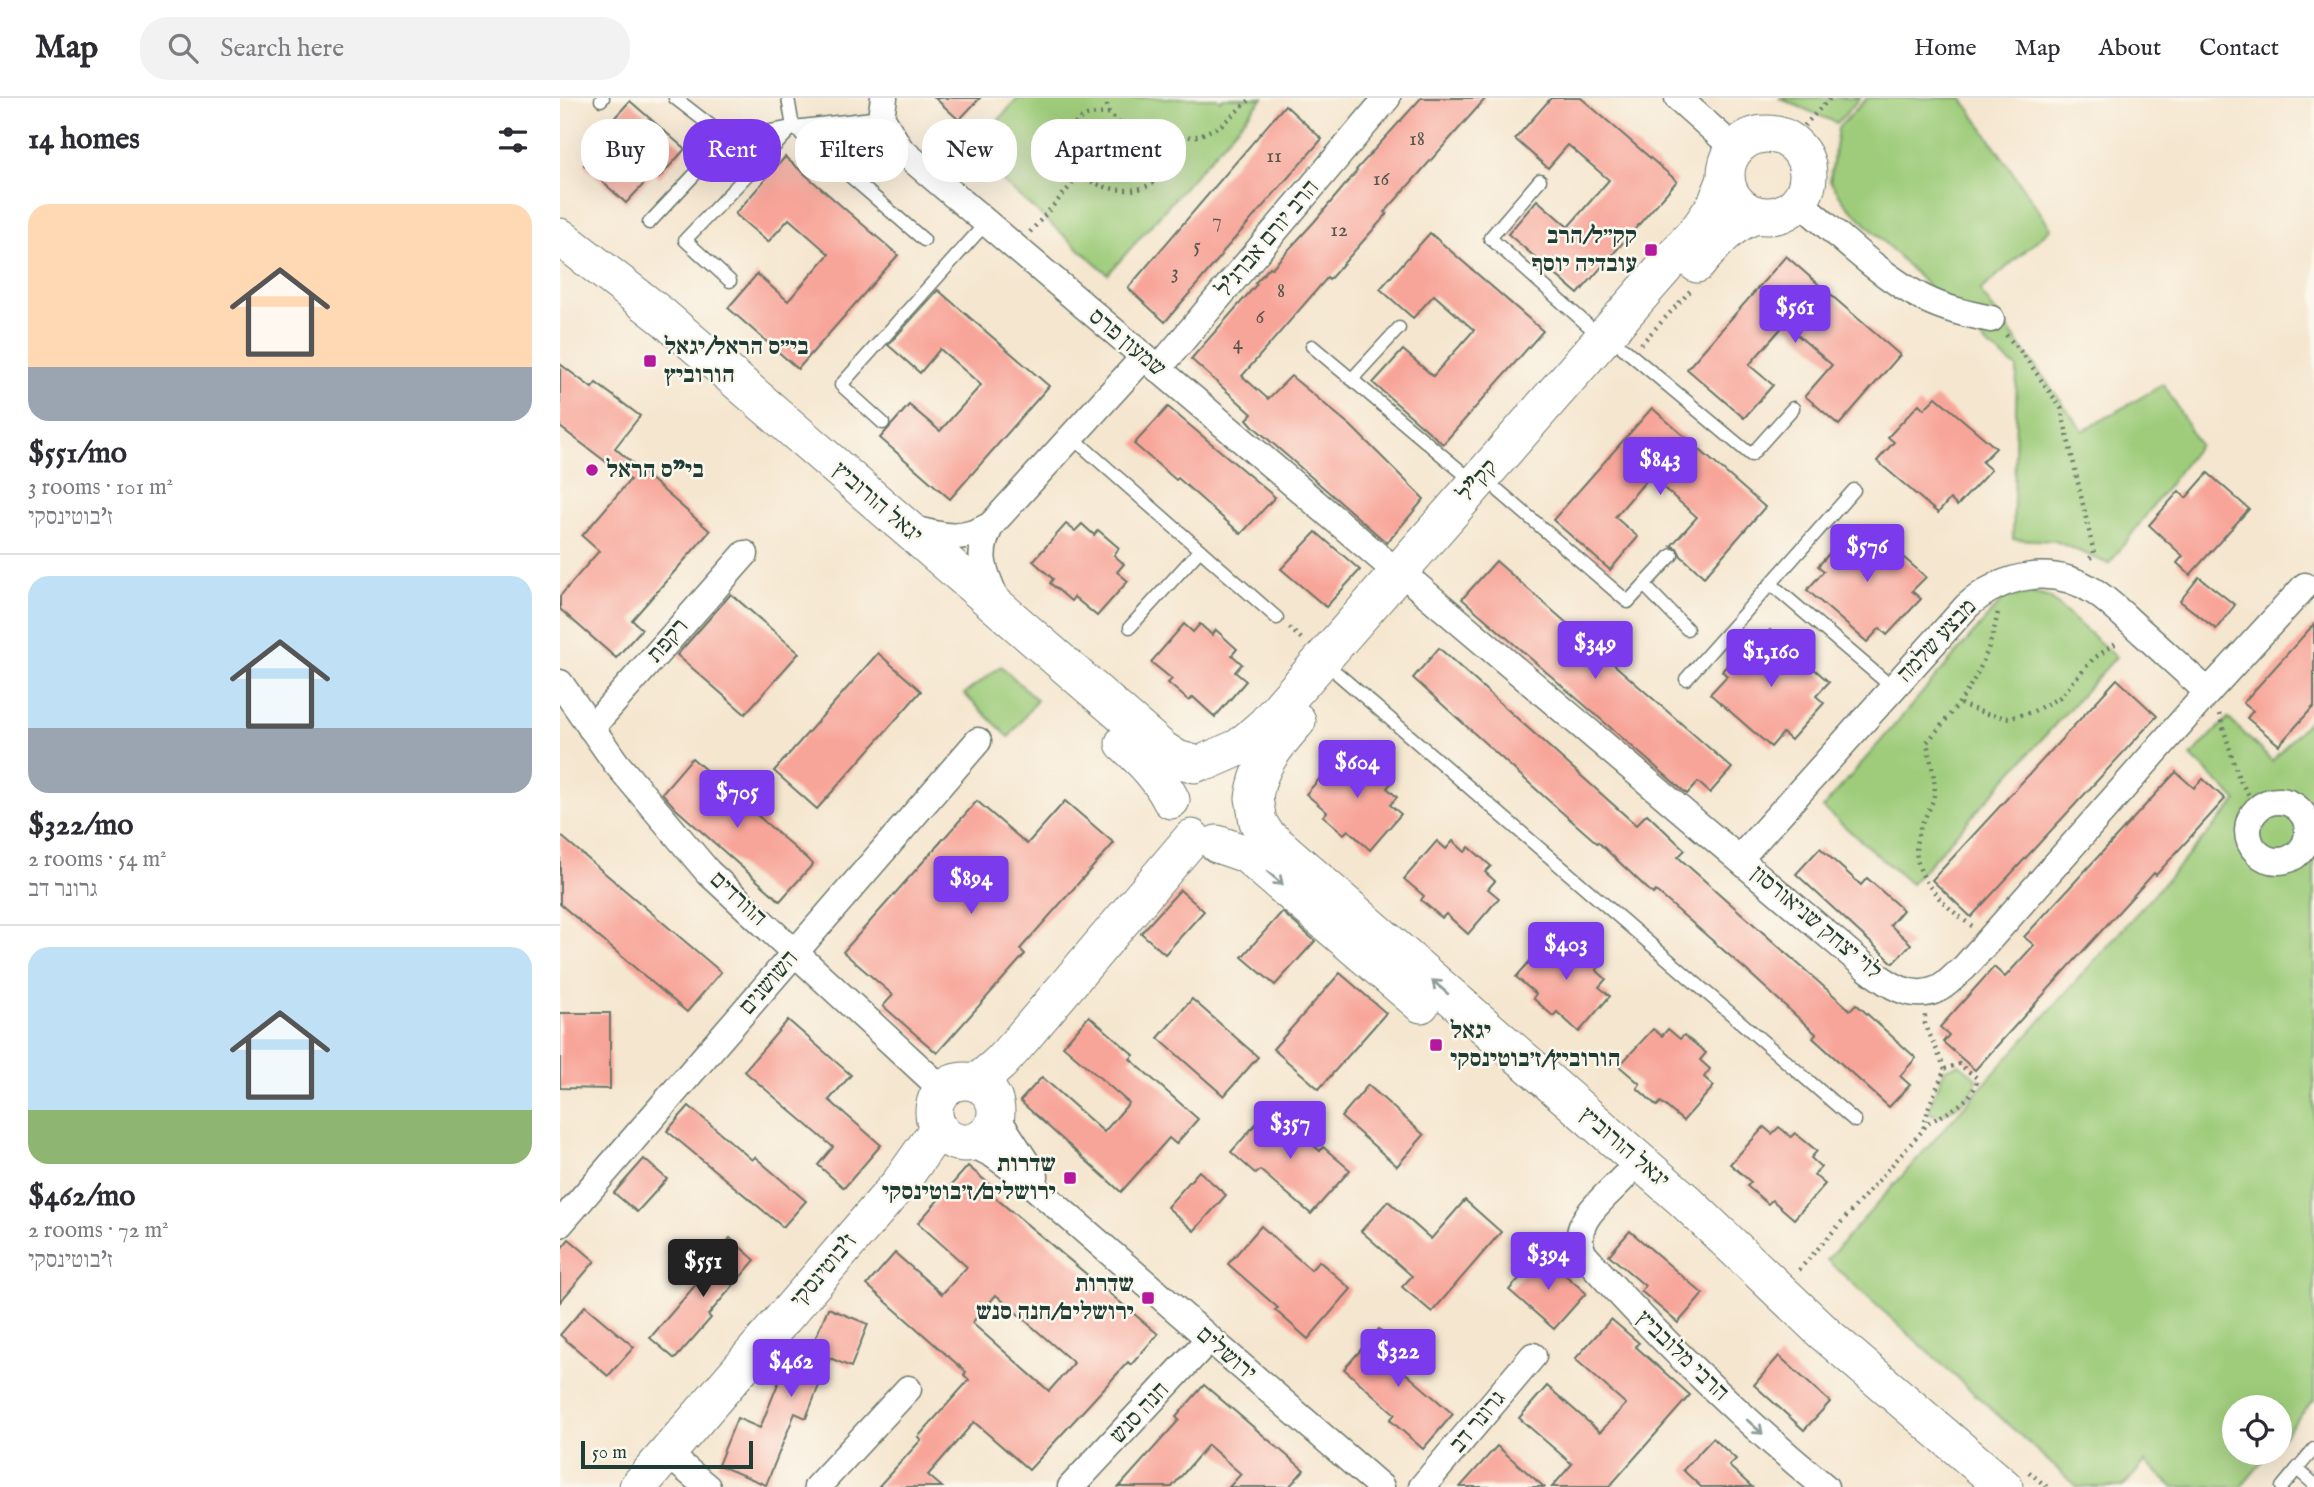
<!DOCTYPE html>
<meta charset="utf-8">
<style>
:root{--surface:#fff;--page:#f2f2f3;--text:#2b2b33;--muted:#7c7c81;--line:#e1e1e2;--accent:#7c3aed}
body{margin:0;font-family:"IM FELL English","Frank Ruhl Libre",serif;background:var(--page);color:var(--text);height:100vh;display:flex;flex-direction:column;font-size:26px;white-space:nowrap}
*{box-sizing:border-box;margin:0}
p{font-size:23px;color:var(--muted)}
.icon{flex:none;width:38px;height:38px;fill:none;stroke:currentColor;stroke-width:2;stroke-linecap:round;stroke-linejoin:round}
.map{position:relative;flex:1;overflow:hidden}
.details{display:flex;flex-direction:column;background:var(--surface);width:560px}
.details>*{flex:none}
.top-card{position:absolute;left:21px;top:21px;width:665px;height:63px;display:flex;gap:14px}
.controls{position:absolute;left:1662px;top:1297px;display:grid;gap:14px}
.controls a{display:grid;place-items:center;width:70px;height:70px;border-radius:50%;background:var(--surface);box-shadow:0 7px 28px #0002;font-size:35px}
.scale{position:absolute;left:21px;bottom:18px;width:172px;box-sizing:border-box;padding-left:7px;border:4px solid #1f3d34;border-top:0;font-size:19px;line-height:24px;white-space:nowrap;color:#1f3d34;-webkit-text-stroke:5px #fbf7ec;paint-order:stroke}
.price{position:absolute;translate:-50% -60px;padding:0 16px;border-radius:7px;background:var(--accent);color:#fff;font-size:23px;line-height:46px;filter:drop-shadow(0 2px 4px #0008)}
.price::after{content:'';position:absolute;left:50%;top:42px;width:21px;height:16px;margin-left:-10px;background:inherit;clip-path:polygon(0 0,100% 0,50% 100%)}
.price.selected{background:#222;color:#fff}
ul{padding:0;list-style:none}
li{display:grid;align-content:center;gap:14px;height:371px;padding:0 28px}
li+li{border-top:2px solid var(--line)}
li span{display:grid;place-items:center;height:217px;border-radius:21px;color:#555}
li>.icon{margin-inline-start:auto}
span .icon{width:126px;height:126px;fill:#fffc;stroke-width:1}
li b{font-size:30px}
h2{display:flex;justify-content:space-between;align-items:center;height:84px;padding:0 28px;font-size:30px}
.pill{padding:0 24px;border-radius:28px;background:var(--surface);box-shadow:0 7px 28px #0002;font-size:24px;line-height:63px}
.pill.selected{background:var(--accent);color:#fff}
header{display:flex;align-items:center;gap:42px;box-sizing:border-box;height:98px;padding:0 35px;background:var(--surface);border-bottom:2px solid var(--line)}
header strong{font-size:33px}
nav{display:flex;gap:38px;margin-inline-start:auto;font-size:24px}
.search{width:490px;height:63px;background:var(--page);display:flex;align-items:center;gap:18px;box-sizing:border-box;padding:0 24px;border-radius:28px;color:var(--muted);font-size:26px}
main{display:flex;flex:1;min-height:0}
.map>svg:first-child{display:block}
.green{fill:#9ecc7a;stroke:#5e8457;stroke-width:2}
.building{fill:#f8a599;fill-rule:evenodd}
.lines{fill:none;stroke-linecap:round;stroke-linejoin:round}
.lane-casing{stroke:#6a786a;stroke-width:15}
.street-casing{stroke:#6a786a;stroke-width:29}
.secondary-casing{stroke:#6a786a;stroke-width:39}
.path{stroke:#6a786a;stroke-width:4.5;stroke-dasharray:2 5;stroke-linecap:butt}
.lane{stroke:#fff;stroke-width:12}
.street{stroke:#fff;stroke-width:26}
.secondary{stroke:#fff;stroke-width:37}
.oneway{stroke:#8f9e9a}
.poi-dot{fill:#b5179e;stroke:#fbf7ec;stroke-width:2.5}
.labels{text-anchor:middle;dominant-baseline:central;stroke-width:5;stroke-linejoin:round;paint-order:stroke}
.number-label{font-size:21px;fill:#55574d}
.poi-label{font-size:24px;font-weight:bold;fill:#1f3d34;stroke:#fbf7ec;text-anchor:end}
.street-label{font-size:24px;fill:#1f3d34;stroke:#fbf7ec}
</style>
<header>
<strong>Map</strong>
<div class="search"><svg class="icon" aria-label="search" viewBox="0 0 24 24"><circle cx="10" cy="10" r="6"/><path d="M15 15l6 6"/></svg>Search here</div>
<nav><a>Home</a><a>Map</a><a>About</a><a>Contact</a></nav>
</header>
<main>
<section class="details">
<h2>14 homes<svg class="icon" aria-label="filters" viewBox="0 0 24 24"><path d="M4 7h16M4 17h16"/><circle cx="9" cy="7" r="2"/><circle cx="15" cy="17" r="2"/></svg></h2>
<ul>
<li><span style="background:linear-gradient(#ffd9b3 75%,#9aa5b1 0)"><svg class="icon" aria-label="home" viewBox="0 0 24 24"><path d="M3 11l9-7 9 7M6 9v11h12V9"/></svg></span><div><b>$551/mo</b><p>3 rooms · 101 m²</p><p>ז'בוטינסקי</p></div></li>
<li><span style="background:linear-gradient(#bfe0f5 70%,#9aa5b1 0)"><svg class="icon" aria-label="home" viewBox="0 0 24 24"><path d="M3 11l9-7 9 7M6 9v11h12V9"/></svg></span><div><b>$322/mo</b><p>2 rooms · 54 m²</p><p>גרונר דב</p></div></li>
<li><span style="background:linear-gradient(#bfe0f5 75%,#8fb573 0)"><svg class="icon" aria-label="home" viewBox="0 0 24 24"><path d="M3 11l9-7 9 7M6 9v11h12V9"/></svg></span><div><b>$462/mo</b><p>2 rooms · 72 m²</p><p>ז'בוטינסקי</p></div></li>
</ul>
</section>
<div class="map">
<svg width="1754" height="1389" viewBox="0 0 1754 1389">
<rect width="100%" height="100%" fill="#fbf7ec"/>
<filter id="ink" filterUnits="userSpaceOnUse"><feTurbulence type="fractalNoise" baseFrequency=".0143" numOctaves="2"/><feDisplacementMap in="SourceGraphic" scale="14" xChannelSelector="R" yChannelSelector="G"/><feConvolveMatrix kernelMatrix="1 2 1 2 8 2 1 2 1" color-interpolation-filters="sRGB"/></filter>
<filter id="wash" filterUnits="userSpaceOnUse"><feTurbulence type="fractalNoise" baseFrequency=".00686" numOctaves="4" result="noise"/><feDisplacementMap in="SourceGraphic" scale="28" xChannelSelector="R" yChannelSelector="G"/><feGaussianBlur stdDeviation="1.57" result="paint"/><feColorMatrix in="noise" values="0 0 0 0 0 0 0 0 0 0 0 0 0 0 0 0 0 1.4 0 .05"/><feComposite in="paint" operator="in"/></filter>
<g filter="url(#wash)">
<rect width="100%" height="100%" fill="#f5e6cf"/>
<g class="green">
<polygon points="458,0 657,0 660,3 663,0 703,0 548,176 410,55"/>
<polygon points="1219,0 1300,0 1277,25"/>
<polygon points="1307,0 1402,0 1491,130 1420,193 1523,333 1604,286 1639,347 1549,466 1495,443 1453,441 1457,270 1425,245 1286,106 1270,83 1278,30"/>
<polygon points="1473,495 1490,500 1556,559 1351,786 1263,710 1444,500"/>
<polygon points="441,568 477,602 449,639 404,596"/>
<polygon points="1754,617 1754,1302 1720,1342 1720,1309 1675,1309 1675,1354 1710,1355 1681,1389 1613,1389 1585,1364 1563,1389 1517,1389 1267,1162 1677,703 1631,658 1668,620 1712,663"/>
<path d="M1399,966l18,14c-1,18 -23,30 -37,38l-10,-2c-2,-13 11,-31 15,-45z"/>
</g>
<g id="blocks">
<g class="building">
<polygon points="375,0 420,0 399,22"/>
<polygon points="861,0 926,0 825,114 827,116 783,166 769,182 767,180 682,278 708,301 731,278 791,328 864,401 827,445 694,329 687,321 692,316 631,261 697,186 695,185 710,169 712,170 754,124 797,73 796,72"/>
<polygon points="991,0 1021,0 1117,83 1018,196 948,136 977,102 1008,129 1049,82 1008,47 988,70 955,41"/>
<polygon points="70,3 125,51 99,80 94,75 66,105 24,67 53,35 46,29"/>
<polygon points="725,7 762,41 661,156 662,157 605,224 568,190"/>
<polygon points="225,59 338,157 238,271 168,210 197,176 228,203 269,156 229,121 208,144 175,116"/>
<polygon points="870,135 983,233 883,346 813,285 843,252 873,278 914,232 874,197 853,220 820,191"/>
<polygon points="1226,158 1340,257 1279,327 1245,298 1272,267 1225,226 1189,267 1213,287 1184,320 1127,271"/>
<polygon points="378,192 489,288 390,401 320,340 349,307 380,333 421,287 380,251 360,275 328,247"/>
<polygon points="0,266 32,290 36,285 80,318 55,350 150,433 72,522 82,531 56,560 0,511 0,498 39,453 22,438 70,382 0,329"/>
<polygon points="1376,299 1436,350 1422,364 1431,372 1397,408 1390,401 1378,415 1317,363 1334,344 1328,339 1359,306 1364,311"/>
<polygon points="608,309 715,399 681,436 618,380 616,382 574,346"/>
<polygon points="1092,310 1205,409 1144,479 1121,458 1117,450 1111,448 1137,419 1090,378 1055,419 1078,439 1050,472 993,422"/>
<polygon points="1648,375 1689,411 1630,477 1617,465 1623,458 1589,427 1619,393 1626,400"/>
<polygon points="506,426 515,433 522,426 534,437 538,432 559,450 554,457 564,466 557,474 568,483 537,518 514,499 511,503 490,485 493,481 473,463"/>
<polygon points="1306,427 1366,479 1352,493 1361,501 1327,537 1320,530 1307,544 1247,492 1264,473 1258,468 1288,435 1294,440"/>
<polygon points="756,434 800,472 766,509 721,471"/>
<polygon points="936,463 1172,670 1150,695 1138,684 1127,696 902,501"/>
<polygon points="1639,479 1675,507 1656,531 1620,503"/>
<polygon points="171,496 239,555 185,616 117,557"/>
<polygon points="624,526 633,534 640,526 652,537 656,532 677,551 672,557 682,566 675,574 686,583 655,619 633,599 629,603 608,585 612,581 591,564"/>
<polygon points="1754,526 1754,608 1719,647 1687,620 1693,613 1683,605"/>
<polygon points="1210,532 1269,584 1256,598 1264,605 1231,642 1223,635 1211,649 1150,596 1167,578 1162,573 1192,540 1198,545"/>
<polygon points="879,550 1076,727 1087,716 1125,752 1118,759 1290,912 1296,906 1356,960 1340,978 1350,987 1329,1009 1253,940 1256,936 1186,872 1096,793 1093,796 1038,744 1037,745 988,702 853,580"/>
<polygon points="318,555 361,593 257,711 214,673"/>
<polygon points="1557,581 1597,618 1411,819 1372,782"/>
<polygon points="779,659 788,667 795,659 807,670 811,665 833,683 827,690 837,699 830,707 841,716 810,752 788,732 784,736 763,718 767,714 746,696"/>
<polygon points="132,660 253,766 220,803 116,711 102,695"/>
<polygon points="1616,674 1634,690 1643,681 1665,701 1596,777 1594,775 1415,972 1383,944 1389,937 1380,929 1434,869 1445,879 1474,847 1464,839"/>
<polygon points="417,703 467,746 505,703 554,745 460,851 465,856 377,955 323,908 333,897 283,854"/>
<polygon points="0,737 161,874 127,914 0,806"/>
<polygon points="877,743 886,751 893,743 905,754 909,749 931,768 925,774 935,783 928,791 939,800 908,836 886,816 882,820 861,802 864,798 844,781"/>
<polygon points="1260,750 1301,787 1307,780 1343,812 1330,827 1351,846 1333,865 1236,776"/>
<polygon points="620,792 644,813 605,856 581,835"/>
<polygon points="722,814 755,843 715,887 682,859"/>
<polygon points="989,841 997,849 1004,841 1016,852 1020,847 1042,866 1036,872 1046,881 1039,889 1050,898 1019,934 997,914 993,918 973,900 976,896 956,879"/>
<polygon points="780,875 826,915 759,991 713,951"/>
<polygon points="632,901 698,959 664,998 598,940"/>
<polygon points="0,915 50,915 50,991 0,990"/>
<polygon points="529,918 574,957 570,961 638,1021 616,1046 609,1040 561,1094 460,1003 482,979 544,1034 569,1005 503,948"/>
<polygon points="228,922 291,977 269,1002 321,1047 284,1090 258,1067 273,1049 184,973"/>
<polygon points="1093,931 1102,938 1108,931 1120,941 1124,937 1146,955 1140,962 1150,971 1144,979 1154,988 1123,1023 1101,1004 1097,1008 1077,990 1080,986 1059,968"/>
<polygon points="808,987 864,1037 837,1068 781,1019"/>
<polygon points="129,1008 192,1062 195,1059 246,1103 223,1129 107,1033"/>
<polygon points="710,1010 760,1053 763,1049 790,1072 751,1116 700,1072 696,1076 671,1054"/>
<polygon points="1204,1029 1212,1036 1219,1029 1231,1039 1235,1035 1257,1053 1251,1060 1261,1069 1254,1077 1265,1086 1234,1121 1212,1102 1208,1106 1187,1088 1191,1084 1170,1066"/>
<polygon points="84,1061 107,1081 77,1114 54,1095"/>
<path d="M408,1068l28,24 -4,5 166,139 -27,31 -3,-3 -99,108 -55,-48 -46,53 14,12h-64l43,-47 -3,-3 51,-57 -5,-5 2,-3 -99,-87 28,-32 47,41 25,-27 -49,-44zM436,1197l78,68 -25,28 -77,-68z"/>
<polygon points="639,1073 666,1097 634,1133 607,1109"/>
<polygon points="905,1102 941,1134 872,1214 842,1189 852,1178 801,1133 828,1103 871,1141"/>
<polygon points="701,1128 751,1172 759,1163 791,1191 748,1241 715,1212 718,1210 668,1166"/>
<polygon points="1070,1133 1143,1196 1118,1225 1081,1193 1085,1188 1049,1157"/>
<polygon points="170,1140 195,1162 148,1217 151,1220 115,1261 90,1240 138,1184 135,1181"/>
<polygon points="9,1141 35,1163 0,1204 0,1152"/>
<polygon points="981,1156 1026,1195 994,1231 949,1192"/>
<polygon points="25,1208 74,1249 48,1278 0,1237"/>
<polygon points="268,1210 308,1226 291,1269 270,1260 246,1320 235,1315 206,1387 158,1367 177,1320 200,1330 224,1271 240,1277"/>
<polygon points="1051,1221 1079,1245 1075,1248 1130,1297 1049,1389 992,1389 1012,1366 959,1320 987,1288 1040,1334 1066,1306 1015,1261"/>
<polygon points="819,1231 854,1261 843,1273 893,1316 863,1351 830,1322 835,1316 784,1271"/>
<polygon points="1219,1258 1270,1304 1244,1332 1194,1287"/>
<polygon points="644,1287 744,1372 729,1389 669,1389 681,1376 648,1347 612,1389 559,1389 619,1322 616,1319"/>
<polygon points="1153,1340 1176,1361 1169,1368 1192,1389 1141,1389 1123,1372"/>
<polygon points="937,1348 984,1389 900,1389"/>
</g>
</g>
</g>
<g filter="url(#ink)">
<use href="#blocks" fill-opacity="0" stroke="#6a786a" stroke-width="2"/>
<g class="lines">
<g class="lane-casing">
<g id="lane">
<polyline points="115,0 168,41"/>
<polyline points="228,0 233,29 364,142"/>
<polyline points="41,2 43,0"/>
<polyline points="980,82 930,140 1040,238"/>
<polyline points="89,125 168,41 233,29 321,19"/>
<polyline points="170,183 125,142 233,29"/>
<polyline points="752,248 915,385"/>
<polyline points="1063,250 1191,357 1233,310"/>
<polyline points="792,281 839,230"/>
<polyline points="323,325 281,287 426,125"/>
<polyline points="512,339 717,520"/>
<polyline points="939,393 1068,504 1112,457"/>
<polyline points="1211,486 1333,590"/>
<polyline points="1084,487 1127,531"/>
<polyline points="570,529 640,452"/>
<polyline points="778,576 1295,1023"/>
<polyline points="1126,581 1294,392"/>
<polyline points="1754,1351 1737,1371 1754,1386"/>
<polyline points="1722,1389 1737,1371"/>
</g>
</g>
<g class="street-casing">
<g id="street">
<polyline points="324,0 321,19 340,51 838,475"/>
<polyline points="1118,0 1175,51"/>
<path d="M1238,103c39,32 80,74 125,97 22,11 44,16 68,21"/>
<polyline points="598,271 827,0"/>
<path d="M353,431c31,8 48,13 78,-4"/>
<path d="M856,487l451,383c19,15 45,34 71,21 9,-4 18,-15 26,-21l244,-276 97,-106"/>
<path d="M437,503c-13,-30 -22,-45 -6,-76l153,-168"/>
<polyline points="0,585 56,665 148,774 383,992"/>
<polyline points="31,630 185,456"/>
<circle cx="1718" cy="733" r="30"/>
<path d="M1180,760l227,-252c36,-32 85,-42 128,-14 18,12 33,28 49,42 21,19 42,38 64,58"/>
<polyline points="436,1018 475,1078"/>
<polyline points="410,1045 432,1056 457,1074 821,1389"/>
<path d="M1063,1080c-20,22 -56,46 -39,77 75,83 154,161 241,232"/>
<polyline points="0,1126 418,643"/>
<polyline points="108,1356 147,1389"/>
<polyline points="257,1389 348,1291"/>
<polyline points="511,1389 649,1241"/>
<polyline points="862,1389 973,1258"/>
</g>
</g>
<g class="secondary-casing">
<g id="secondary">
<circle cx="1207" cy="77" r="41"/>
<polyline points="0,139 102,218 603,652 617,661 635,666"/>
<path d="M1137,166c17,-20 35,-43 61,-49"/>
<path d="M564,645c19,18 35,33 47,57"/>
<polyline points="648,663 680,649 705,627 1141,128 1156,106 1166,81"/>
<path d="M694,700c4,-33 22,-53 43,-77"/>
<polyline points="695,706 698,724 706,737 1124,1102 1264,1235 1444,1389"/>
<polyline points="657,746 686,756 861,906"/>
<circle cx="405" cy="1014" r="31"/>
<polyline points="417,985 440,965 458,945 632,740"/>
<polyline points="78,1389 340,1085 379,1030"/>
</g>
</g>
<g class="path">
<polyline points="545,0 549,15 570,36 587,42 638,38 660,28 692,0"/>
<path d="M549,15c-8,1 -20,1 -27,5 -4,2 -8,8 -12,11 -39,38 68,90 95,41 5,-9 5,-21 5,-32"/>
<polyline points="1230,43 1270,0"/>
<polyline points="470,134 520,77"/>
<polyline points="1446,237 1463,256 1501,310 1534,455 1528,463"/>
<polyline points="1081,246 1130,193"/>
<polyline points="729,530 743,542"/>
<polyline points="1400,606 1429,617 1450,620 1472,614 1500,599 1533,561 1559,543"/>
<polyline points="1659,616 1679,681 1697,711"/>
<path d="M1412,828c-29,-21 -64,-51 -54,-91 3,-14 14,-26 16,-40 3,-12 -5,-40 -7,-53 37,-42 61,-75 71,-131"/>
<path d="M1364,1030l4,-5c17,-9 48,-23 49,-45l-18,-14 -14,5"/>
<polyline points="1239,1172 1363,1032 1369,1008 1385,971 1365,926 1365,916"/>
<polyline points="1469,1374 1487,1389"/>
</g>
<use href="#lane" class="lane"/>
<use href="#street" class="street"/>
<use href="#secondary" class="secondary"/>
</g>
<defs><path id="oneway-shaft" d="M-6 0H5M1.5-3L5.5 0L1.5 3" fill="none" stroke-width="1.6" stroke-linecap="round" stroke-linejoin="round" transform="scale(1.75)"/></defs>
<g class="oneway">
<use href="#oneway-shaft" transform="translate(715 780) rotate(41)"/>
<use href="#oneway-shaft" transform="translate(880 889) rotate(-139)"/>
<use href="#oneway-shaft" transform="translate(1195 1329) rotate(42)"/>
</g>
</g>
<g class="poi-dot">
<rect x="1084" y="145" width="14" height="14" rx="3.5"/>
<rect x="83" y="256" width="14" height="14" rx="3.5"/>
<circle cx="32" cy="372" r="7"/>
<rect x="869" y="940" width="14" height="14" rx="3.5"/>
<rect x="503" y="1073" width="14" height="14" rx="3.5"/>
<rect x="581" y="1193" width="14" height="14" rx="3.5"/>
</g>
<g class="labels">
<g class="number-label">
<text x="857" y="41">18</text>
<text x="714" y="58">11</text>
<text x="821" y="81">16</text>
<text x="657" y="123">7</text>
<text x="779" y="132">12</text>
<text x="637" y="148">5</text>
<text x="615" y="174">3</text>
<text x="721" y="193">8</text>
<text x="700" y="219">6</text>
<text x="678" y="245">4</text>
</g>
<g class="poi-label">
<text x="1077" y="138">קק״ל/הרב<tspan x="1077" dy="28">עובדיה יוסף</tspan></text>
<text x="104" y="249" text-anchor="start">בי״ס הראל/יגאל<tspan x="104" dy="28">הורוביץ</tspan></text>
<text x="46" y="372" text-anchor="start">בי"ס הראל</text>
<text x="890" y="933" text-anchor="start">יגאל<tspan x="890" dy="28">הורוביץ/ז׳בוטינסקי</tspan></text>
<text x="496" y="1066">שדרות<tspan x="496" dy="28">ירושלים/ז׳בוטינסקי</tspan></text>
<text x="574" y="1186">שדרות<tspan x="574" dy="28">ירושלים/חנה סנש</tspan></text>
</g>
<g class="street-label">
<text transform="translate(708 141) rotate(-50)">הרב יורם אברג'ל</text>
<text transform="translate(567 245) rotate(40)">שמעון פרס</text>
<text transform="translate(918 383) rotate(-49)">קק"ל</text>
<text transform="translate(317 405) rotate(41)">יגאל הורוביץ</text>
<text transform="translate(108 543) rotate(-49)">רקפת</text>
<text transform="translate(1377 543) rotate(-47)">מבצע שלמה</text>
<text transform="translate(178 801) rotate(43)">הוורדים</text>
<text transform="translate(1256 825) rotate(40)">לוי יצחק שניאורסון</text>
<text transform="translate(209 885) rotate(-49)">השושנים</text>
<text transform="translate(1064 1050) rotate(41)">יגאל הורוביץ</text>
<text transform="translate(264 1173) rotate(-50)">ז'בוטינסקי</text>
<text transform="translate(666 1256) rotate(41)">ירושלים</text>
<text transform="translate(1122 1258) rotate(44)">הרבי מלובביץ</text>
<text transform="translate(580 1315) rotate(-47)">חנה סנש</text>
<text transform="translate(918 1324) rotate(-50)">גרונר דב</text>
</g>
</g>
</svg>
<div class="controls">
<a><svg class="icon" aria-label="locate" viewBox="0 0 24 24"><circle cx="12" cy="12" r="6"/><path d="M12 2v4M12 18v4M2 12h4M18 12h4"/></svg></a>
</div>
<div class="scale">50 m</div>
<b class="price" style="left:1235px;top:247px">$561</b>
<b class="price" style="left:1100px;top:399px">$843</b>
<b class="price" style="left:1307px;top:486px">$576</b>
<b class="price" style="left:1035px;top:583px">$349</b>
<b class="price" style="left:1211px;top:591px">$1,160</b>
<b class="price" style="left:797px;top:702px">$604</b>
<b class="price" style="left:177px;top:732px">$705</b>
<b class="price" style="left:411px;top:818px">$894</b>
<b class="price" style="left:1006px;top:884px">$403</b>
<b class="price" style="left:730px;top:1063px">$357</b>
<b class="price" style="left:988px;top:1194px">$394</b>
<b class="price selected" style="left:143px;top:1201px">$551</b>
<b class="price" style="left:838px;top:1291px">$322</b>
<b class="price" style="left:231px;top:1301px">$462</b>
<div class="top-card">
<a class="pill">Buy</a>
<a class="pill selected">Rent</a>
<a class="pill">Filters</a>
<a class="pill">New</a>
<a class="pill">Apartment</a>
</div>
</div>
</main>
